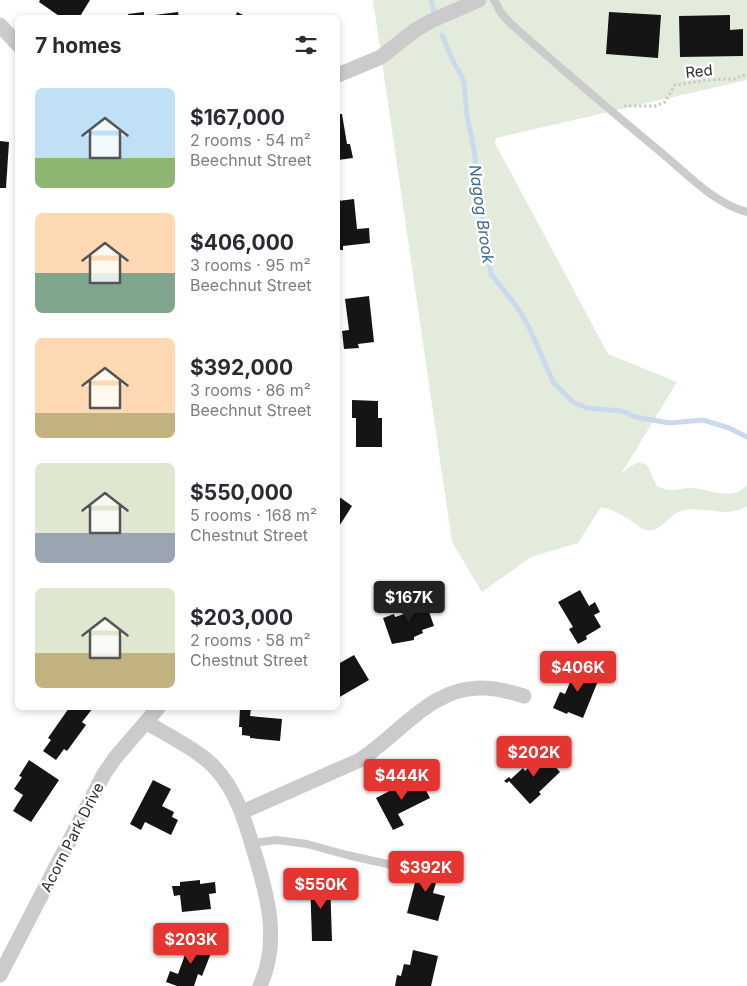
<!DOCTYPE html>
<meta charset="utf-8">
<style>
:root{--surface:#fff;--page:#f7f7f7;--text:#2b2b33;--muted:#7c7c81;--accent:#e53531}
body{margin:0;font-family:Inter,sans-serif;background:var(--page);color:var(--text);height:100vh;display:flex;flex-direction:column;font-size:19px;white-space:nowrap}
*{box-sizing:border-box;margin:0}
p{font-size:16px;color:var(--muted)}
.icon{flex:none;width:28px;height:28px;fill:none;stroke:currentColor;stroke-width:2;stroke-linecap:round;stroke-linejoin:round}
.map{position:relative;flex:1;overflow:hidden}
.sheet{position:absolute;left:15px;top:15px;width:325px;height:695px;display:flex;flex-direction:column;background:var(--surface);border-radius:8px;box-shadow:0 2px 8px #0003}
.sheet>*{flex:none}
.price{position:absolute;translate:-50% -42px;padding:0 11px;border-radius:5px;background:var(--accent);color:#fff;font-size:16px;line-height:32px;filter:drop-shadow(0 1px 2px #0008)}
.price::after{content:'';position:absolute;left:50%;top:30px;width:15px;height:11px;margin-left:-8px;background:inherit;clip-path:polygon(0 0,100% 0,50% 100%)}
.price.on{background:#222;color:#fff}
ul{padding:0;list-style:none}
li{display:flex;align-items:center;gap:15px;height:125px;padding:0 20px}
li span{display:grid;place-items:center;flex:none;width:140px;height:100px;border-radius:8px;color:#555}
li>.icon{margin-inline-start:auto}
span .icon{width:60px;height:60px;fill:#fffc;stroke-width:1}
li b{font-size:21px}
h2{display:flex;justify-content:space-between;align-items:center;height:60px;padding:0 20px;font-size:21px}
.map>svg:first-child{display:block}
.green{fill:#e3ecdc}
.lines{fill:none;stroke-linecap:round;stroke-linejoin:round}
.stream{stroke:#c8daec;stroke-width:5}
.building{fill:#151515}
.path{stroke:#cbcbcb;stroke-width:3;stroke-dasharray:2.5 2.5;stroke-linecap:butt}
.service{stroke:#cbcbcb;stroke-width:8}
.minor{stroke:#cbcbcb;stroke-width:15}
.labels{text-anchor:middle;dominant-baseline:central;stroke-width:5;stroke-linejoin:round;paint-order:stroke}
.street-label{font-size:15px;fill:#2e2e2e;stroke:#fff}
.water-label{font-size:16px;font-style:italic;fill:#3c6890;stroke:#fff}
</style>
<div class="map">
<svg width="747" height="986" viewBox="0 0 747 986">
<rect width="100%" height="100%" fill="#fff"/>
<path class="green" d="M373,0h374v80l-251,58 -1,5 113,211 69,28 -56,92 7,-6 10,-6 9,3 10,21c17,8 18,2 34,2 18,0 41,15 56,-3v21c-20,15 -53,-5 -72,8 -10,6 -16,19 -30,16 -3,-1 -7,-4 -9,-6 -11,-7 -22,-15 -35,-17l-23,36 -47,14 -49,35 -30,-50z"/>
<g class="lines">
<g class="stream">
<polyline points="431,0 434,11"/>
<polyline points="442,35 454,63 461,75 464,84 467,116 474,150 485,242 491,274 517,307 528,325 553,382 573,402 587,408 622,411 636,417 669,423 703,420 729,428 747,437"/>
</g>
</g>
<g class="building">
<polygon points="40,0 90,0 79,18 62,18 39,2"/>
<polygon points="144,12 144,18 129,18 128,14"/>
<polygon points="178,12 179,18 147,18 147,16"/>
<polygon points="237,12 249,18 235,18"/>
<polygon points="609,12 661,15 658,58 606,54"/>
<polygon points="730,15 730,30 743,29 743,56 680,57 679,16"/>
<polygon points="338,114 342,114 347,144 350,144 353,158 338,160"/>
<polygon points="0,141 9,142 6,188 0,188"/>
<polygon points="354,199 357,229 369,228 370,243 343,246 343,250 338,250 338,201"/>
<polygon points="369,296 374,342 358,344 359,348 344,349 342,331 349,330 345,299"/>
<polygon points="352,400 378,401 378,418 382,418 382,447 356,447 356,418 352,418"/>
<polygon points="338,496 352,506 338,528"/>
<polygon points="580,590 589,606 595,602 600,612 594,615 601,627 586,636 587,639 578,644 569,629 573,627 558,602"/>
<polygon points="422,599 424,607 427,606 434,626 422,630 423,633 414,637 414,640 392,644 383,618 394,614 395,617 404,614 403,611 411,608 409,604"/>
<polygon points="354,655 369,680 338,698 338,664"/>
<polygon points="577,666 600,676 583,718 568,712 567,714 553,708 560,692 565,694"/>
<polygon points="69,708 93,708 82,722 86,725 67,751 64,749 56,760 43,751 51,740 48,738"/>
<polygon points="240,708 251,708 250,716 282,719 280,741 250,738 250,736 242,735 242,727 239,727"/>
<polygon points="543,753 560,772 539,792 541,794 530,804 509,781 507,783 504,781 509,777 511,779 523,768 525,771"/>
<polygon points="29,760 59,780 31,822 13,811 23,795 14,789 22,777 19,776"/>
<polygon points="420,779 430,798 398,814 404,825 393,830 376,798 405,783 407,786"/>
<polygon points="153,780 171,789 162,806 174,812 172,817 178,820 171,835 145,822 141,830 130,824"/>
<polygon points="421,860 441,865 433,893 445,896 438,921 407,913"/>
<polygon points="200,880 200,884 215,882 216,893 209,894 211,909 182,912 180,895 174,896 172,886 180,886 180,882"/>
<polygon points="310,880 330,880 332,941 312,941"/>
<polygon points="187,939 213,948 202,976 198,974 194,986 177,986 166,982 170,971 178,974 186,952 183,951"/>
<polygon points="413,950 438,956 431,986 395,986 397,975 401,976 404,964 410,965"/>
</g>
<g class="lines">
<polyline class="path" points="624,106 655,106 665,102 675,85 708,80 734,79 747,74"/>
<g class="service">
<path d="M494,0l7,13 9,10c50,45 101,88 153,131 25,21 52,50 84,58"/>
<polyline points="252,843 277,840 307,844 347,855 410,869"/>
</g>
<g class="minor">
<polyline points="0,25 18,45"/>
<polyline points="338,75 381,57 414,31 431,21 479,0"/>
<path d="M146,722c21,13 54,29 70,47 20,22 29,51 37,79 14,45 28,93 7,138"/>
<path d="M242,812l118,-52c40,-26 72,-74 123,-72 14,0 28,4 41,8"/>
<polyline points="0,975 104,774 115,758 158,708"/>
</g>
</g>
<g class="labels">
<g class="street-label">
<text transform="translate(699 71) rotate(-6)">Red</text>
<text transform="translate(72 837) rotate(-63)">Acorn Park Drive</text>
</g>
<g class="water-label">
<text transform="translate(482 214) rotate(82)">Nagog Brook</text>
</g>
</g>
</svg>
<b class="price on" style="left:409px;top:623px">$167K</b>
<b class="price" style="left:578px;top:693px">$406K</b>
<b class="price" style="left:534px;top:778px">$202K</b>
<b class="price" style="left:402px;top:801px">$444K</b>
<b class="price" style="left:426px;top:893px">$392K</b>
<b class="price" style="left:321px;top:910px">$550K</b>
<b class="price" style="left:191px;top:965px">$203K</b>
<section class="sheet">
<h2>7 homes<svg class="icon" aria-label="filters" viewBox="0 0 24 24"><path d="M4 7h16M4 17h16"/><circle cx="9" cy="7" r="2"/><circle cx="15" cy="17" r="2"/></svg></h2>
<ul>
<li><span style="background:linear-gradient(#bfe0f5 70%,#8fb573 0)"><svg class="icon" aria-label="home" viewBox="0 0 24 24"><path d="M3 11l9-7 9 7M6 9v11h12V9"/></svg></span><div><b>$167,000</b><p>2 rooms · 54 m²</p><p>Beechnut Street</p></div></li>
<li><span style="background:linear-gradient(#ffd9b3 60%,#7fa58c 0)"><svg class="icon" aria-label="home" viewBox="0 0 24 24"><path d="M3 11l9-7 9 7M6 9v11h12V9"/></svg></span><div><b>$406,000</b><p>3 rooms · 95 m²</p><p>Beechnut Street</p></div></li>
<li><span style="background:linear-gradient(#ffd9b3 75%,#c2b280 0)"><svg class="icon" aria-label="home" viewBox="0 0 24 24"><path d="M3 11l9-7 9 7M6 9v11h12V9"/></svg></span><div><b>$392,000</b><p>3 rooms · 86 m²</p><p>Beechnut Street</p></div></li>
<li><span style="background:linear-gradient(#dfe7d0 70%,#9aa5b1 0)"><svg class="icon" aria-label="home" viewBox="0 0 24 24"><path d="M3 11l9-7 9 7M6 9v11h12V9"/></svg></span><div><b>$550,000</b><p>5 rooms · 168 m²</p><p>Chestnut Street</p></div></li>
<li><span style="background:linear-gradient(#dfe7d0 65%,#c2b280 0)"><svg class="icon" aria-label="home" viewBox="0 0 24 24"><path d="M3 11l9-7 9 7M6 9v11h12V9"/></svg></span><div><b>$203,000</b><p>2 rooms · 58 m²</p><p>Chestnut Street</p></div></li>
</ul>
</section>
</div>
